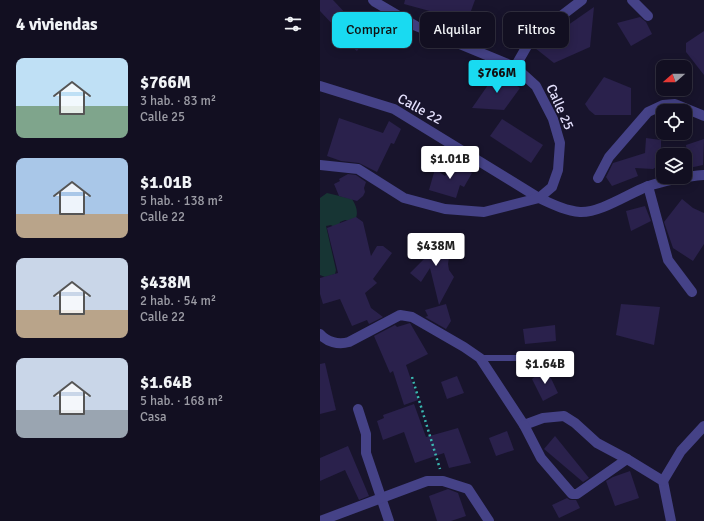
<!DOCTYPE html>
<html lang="es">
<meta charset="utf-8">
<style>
:root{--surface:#120f21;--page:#1f1d2e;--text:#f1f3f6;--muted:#9c9ca5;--line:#312f3f;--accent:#19daf1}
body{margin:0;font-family:Signika,sans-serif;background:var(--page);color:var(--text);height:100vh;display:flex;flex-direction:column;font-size:15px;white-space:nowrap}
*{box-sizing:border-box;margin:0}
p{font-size:13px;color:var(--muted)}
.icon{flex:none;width:22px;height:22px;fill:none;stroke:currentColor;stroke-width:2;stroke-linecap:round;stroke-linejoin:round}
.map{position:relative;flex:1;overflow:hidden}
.side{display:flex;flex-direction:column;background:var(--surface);width:320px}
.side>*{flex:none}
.guide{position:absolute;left:12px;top:12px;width:312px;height:36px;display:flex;gap:8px}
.needle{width:26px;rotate:250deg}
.controls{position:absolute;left:336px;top:60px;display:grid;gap:8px}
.controls a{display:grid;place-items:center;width:36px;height:36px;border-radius:8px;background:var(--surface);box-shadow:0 2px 10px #0003,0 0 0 1px var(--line);font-size:20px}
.price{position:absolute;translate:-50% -34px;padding:0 9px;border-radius:4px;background:#fff;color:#222;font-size:13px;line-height:26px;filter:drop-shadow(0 1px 2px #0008)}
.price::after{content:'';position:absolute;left:50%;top:24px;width:12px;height:9px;margin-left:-6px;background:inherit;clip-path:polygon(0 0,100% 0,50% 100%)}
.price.current{background:var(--accent);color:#111}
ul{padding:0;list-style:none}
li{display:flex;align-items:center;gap:12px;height:100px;padding:0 16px}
li span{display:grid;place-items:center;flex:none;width:112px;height:80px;border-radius:8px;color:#555}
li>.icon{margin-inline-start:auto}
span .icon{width:48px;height:48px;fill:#fffc;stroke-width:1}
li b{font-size:17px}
h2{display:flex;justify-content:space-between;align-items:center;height:48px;padding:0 16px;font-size:17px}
.pill{padding:0 14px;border-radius:8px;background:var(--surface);box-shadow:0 2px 10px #0003,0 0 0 1px var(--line);font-size:14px;line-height:36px}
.pill.current{background:var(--accent);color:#111}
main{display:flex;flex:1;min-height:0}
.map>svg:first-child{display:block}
.green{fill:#173534}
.building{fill:#2a214c}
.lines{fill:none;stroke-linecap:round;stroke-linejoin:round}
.path{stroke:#3ab8b1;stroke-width:2.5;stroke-dasharray:2 3;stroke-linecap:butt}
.service{stroke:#454287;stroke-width:6}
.minor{stroke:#454287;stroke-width:10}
.labels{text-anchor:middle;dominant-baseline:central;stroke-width:3;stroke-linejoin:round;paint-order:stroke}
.street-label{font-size:14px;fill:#e4e0fd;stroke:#18142c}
</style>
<main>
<section class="side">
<h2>4 viviendas<svg class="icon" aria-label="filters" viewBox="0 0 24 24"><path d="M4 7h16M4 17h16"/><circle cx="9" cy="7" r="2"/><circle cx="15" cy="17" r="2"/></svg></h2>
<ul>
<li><span style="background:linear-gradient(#bfe0f5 60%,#7fa58c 0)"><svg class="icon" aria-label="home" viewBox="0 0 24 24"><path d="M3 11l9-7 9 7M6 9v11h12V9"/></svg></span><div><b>$766M</b><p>3 hab. · 83 m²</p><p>Calle 25</p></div></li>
<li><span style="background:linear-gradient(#a9c7e8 70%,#b9a48a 0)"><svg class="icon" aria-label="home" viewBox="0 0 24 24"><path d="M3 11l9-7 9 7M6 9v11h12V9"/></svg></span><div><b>$1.01B</b><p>5 hab. · 138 m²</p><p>Calle 22</p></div></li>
<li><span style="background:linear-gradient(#c9d6e8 65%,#b9a48a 0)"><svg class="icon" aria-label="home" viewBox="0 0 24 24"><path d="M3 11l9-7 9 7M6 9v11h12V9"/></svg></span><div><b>$438M</b><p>2 hab. · 54 m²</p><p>Calle 22</p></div></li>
<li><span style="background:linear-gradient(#c9d6e8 65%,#9aa5b1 0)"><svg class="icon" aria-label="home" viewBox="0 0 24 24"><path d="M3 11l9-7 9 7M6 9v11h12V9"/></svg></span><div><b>$1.64B</b><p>5 hab. · 168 m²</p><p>Casa</p></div></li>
</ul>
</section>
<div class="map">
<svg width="384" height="521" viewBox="0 0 384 521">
<rect width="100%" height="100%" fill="#18142c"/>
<path class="green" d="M7,193l25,6c5,8 7,15 2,23l-9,-2 -5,2 -1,4 -5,1 -3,-2 -5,1 10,44 -1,4 -10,3 -5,-2v-77z"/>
<g class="building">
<polygon points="0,0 13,0 28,16 50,33 37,51 13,32 16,28 0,11"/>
<polygon points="85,0 155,0 144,30 115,20 117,13 84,4"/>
<polygon points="274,7 270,47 234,63 215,48"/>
<polygon points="320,17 326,22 332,34 311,46 297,23"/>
<polygon points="384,31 384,75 366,52 366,43"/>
<polygon points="177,72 200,88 184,110 152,108"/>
<polygon points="284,77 311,88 311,115 275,115 269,110 265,104"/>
<polygon points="19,118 63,133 69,121 81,129 74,144 71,143 57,172 39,163 21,161 7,156"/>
<polygon points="182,119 223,145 211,163 170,136"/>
<polygon points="326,138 341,140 341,164 333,169 315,168 318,176 292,186 286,177 293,163 325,153"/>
<polygon points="384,139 383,165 369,168 366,145"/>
<polygon points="134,161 152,173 144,187 140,185 136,198 109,190 115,169 125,176"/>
<polygon points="28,174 36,175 46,182 44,188 45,192 43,196 37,201 19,196 14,184 20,181 19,179"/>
<polygon points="362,199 373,208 384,213 384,244 373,261 353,248 344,222"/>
<polygon points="325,206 331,221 311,231 306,211"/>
<polygon points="36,217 43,222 51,256 57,246 63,246 72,253 53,279 57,283 45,293 51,308 63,317 49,324 47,320 32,326 20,299 3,304 0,294 0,278 18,273 7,228"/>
<polygon points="124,241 130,251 128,264 129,270 134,277 119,305 110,268 101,282 90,273 105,258 100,242"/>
<polygon points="126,304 131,321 126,329 105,317 108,316 105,310"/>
<polygon points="301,304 340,307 334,345 296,335"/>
<polygon points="90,323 108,354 86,365 98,400 84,405 73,371 70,373 54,336 75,325 77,327"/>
<polygon points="235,325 236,341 205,344 203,329"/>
<polygon points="5,363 16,410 0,414 0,364"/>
<polygon points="226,368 238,393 223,401 212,379"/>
<polygon points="137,376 144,393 127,399 121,382"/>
<polygon points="94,404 106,437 138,428 151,463 129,468 124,453 95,463 84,432 63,440 57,421 64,418 63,415"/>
<polygon points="187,431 194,450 176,456 169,438"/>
<polygon points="235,436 269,478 263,482 224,449"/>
<polygon points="28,446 49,496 39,500 25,470 0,481 0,458"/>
<polygon points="310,471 319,498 295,506 286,481 293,477"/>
<polygon points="128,489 138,493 146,516 131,521 117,521 109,496"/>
<polygon points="247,498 250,500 256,500 260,508 239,518 232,505"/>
</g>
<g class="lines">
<polyline class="path" points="92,377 120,469"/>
<polyline class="service" points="160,358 197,358"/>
<g class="minor">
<polyline points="312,0 328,16"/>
<polyline points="195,67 211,39 262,0"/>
<path d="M0,86l74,23 145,89c13,6 27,13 41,14 20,1 48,-18 66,-25 16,-6 42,-11 58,-12"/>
<polyline points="0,165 38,169 84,198 125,209 164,212 219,198 232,187 238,170 240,143 233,119 216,86 195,67 96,26 55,2 53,0"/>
<polyline points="278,178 289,157 328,112 343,105 355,104 384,116"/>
<polyline points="328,186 348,260 372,292"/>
<path d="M0,334c7,8 18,11 29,8l51,-27 12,2 52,30 16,11 44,67 19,-7 21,-2 11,7 22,20 30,16 36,22 8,40"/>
<polyline points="38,409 46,434 46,453 69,521"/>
<polyline points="204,425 221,458 252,494 257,494 307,459"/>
<polyline points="343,481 361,451 384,426"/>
<polyline points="0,521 107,481 123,481 148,489 169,521"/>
</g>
</g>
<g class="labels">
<g class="street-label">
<text transform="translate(240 107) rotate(66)">Calle 25</text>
<text transform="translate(100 109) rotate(29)">Calle 22</text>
</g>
</g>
</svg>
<div class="controls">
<a><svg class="needle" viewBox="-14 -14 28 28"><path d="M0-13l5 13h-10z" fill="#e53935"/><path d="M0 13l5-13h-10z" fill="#9c9ca5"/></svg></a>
<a><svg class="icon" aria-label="locate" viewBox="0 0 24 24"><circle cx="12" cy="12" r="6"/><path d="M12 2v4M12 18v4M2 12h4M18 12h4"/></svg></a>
<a><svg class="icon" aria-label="layers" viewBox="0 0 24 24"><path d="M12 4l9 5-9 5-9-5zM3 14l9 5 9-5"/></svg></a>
</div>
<b class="price current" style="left:177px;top:94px">$766M</b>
<b class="price" style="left:130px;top:180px">$1.01B</b>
<b class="price" style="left:116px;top:267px">$438M</b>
<b class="price" style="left:225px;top:385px">$1.64B</b>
<div class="guide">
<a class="pill current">Comprar</a>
<a class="pill">Alquilar</a>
<a class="pill">Filtros</a>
</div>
</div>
</main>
